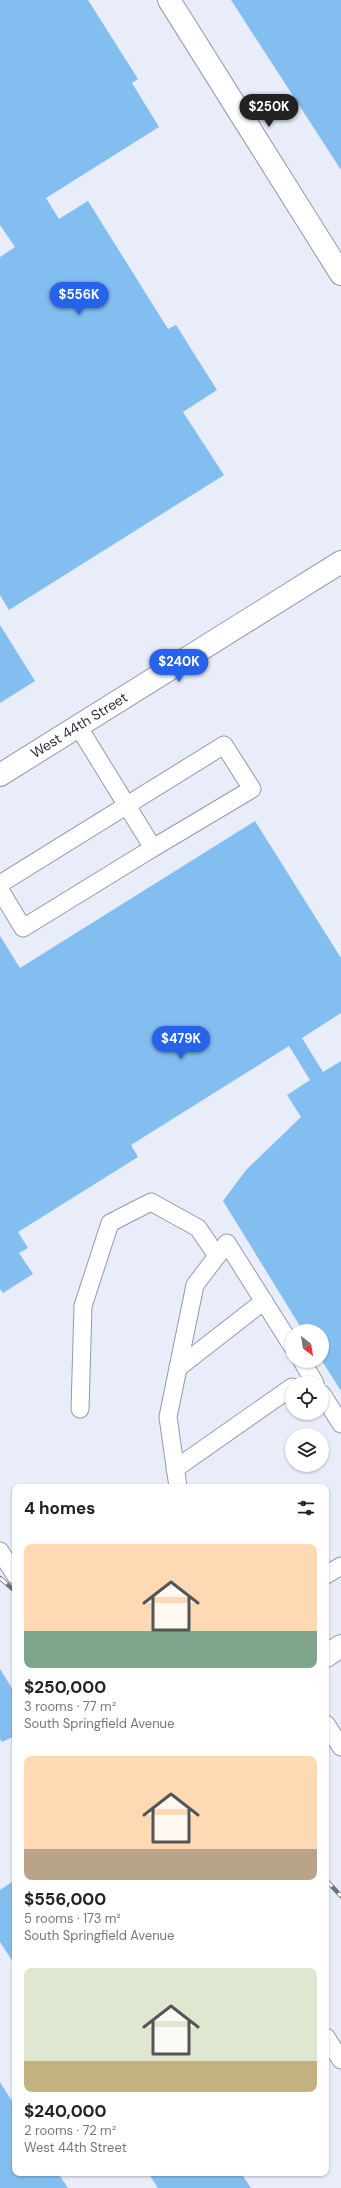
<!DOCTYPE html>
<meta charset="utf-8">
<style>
:root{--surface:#fff;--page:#f2f2f2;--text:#222;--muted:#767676;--accent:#2563eb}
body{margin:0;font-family:"DM Sans",sans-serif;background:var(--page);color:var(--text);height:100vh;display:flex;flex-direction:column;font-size:15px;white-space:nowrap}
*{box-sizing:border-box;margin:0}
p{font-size:13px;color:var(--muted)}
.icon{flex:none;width:22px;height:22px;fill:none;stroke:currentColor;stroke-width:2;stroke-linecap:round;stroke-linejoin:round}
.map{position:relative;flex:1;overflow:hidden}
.side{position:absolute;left:12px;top:1484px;width:317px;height:692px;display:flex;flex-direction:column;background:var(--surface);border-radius:8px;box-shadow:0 1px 3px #0004}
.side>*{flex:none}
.needle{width:26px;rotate:149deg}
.buttons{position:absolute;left:285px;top:1324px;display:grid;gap:8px}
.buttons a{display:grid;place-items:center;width:44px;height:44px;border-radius:50%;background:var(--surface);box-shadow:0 1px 3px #0004;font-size:20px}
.price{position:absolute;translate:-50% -34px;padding:0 9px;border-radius:14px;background:var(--accent);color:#fff;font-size:13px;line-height:26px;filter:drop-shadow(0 1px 2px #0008)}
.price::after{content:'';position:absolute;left:50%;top:24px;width:12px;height:9px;margin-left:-6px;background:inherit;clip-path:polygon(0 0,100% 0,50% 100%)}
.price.selected{background:#222;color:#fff}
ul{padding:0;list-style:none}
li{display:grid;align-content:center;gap:8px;height:212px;padding:0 12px}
li span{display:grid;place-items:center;height:124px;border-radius:8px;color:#555}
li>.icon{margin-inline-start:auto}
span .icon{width:72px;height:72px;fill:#fffc;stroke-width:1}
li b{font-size:17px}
h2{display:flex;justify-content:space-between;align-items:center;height:48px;padding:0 12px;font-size:17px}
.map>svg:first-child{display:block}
.built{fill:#e9edfa;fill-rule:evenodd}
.building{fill:#83bef1}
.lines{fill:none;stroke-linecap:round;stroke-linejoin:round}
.lane-casing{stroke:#9299b0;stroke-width:19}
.street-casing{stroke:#9299b0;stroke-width:24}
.lane{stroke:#fff;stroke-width:17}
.street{stroke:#fff;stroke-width:22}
.rail-casing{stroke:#6e7178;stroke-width:4.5}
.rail{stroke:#fff;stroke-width:3;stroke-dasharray:9;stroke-linecap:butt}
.labels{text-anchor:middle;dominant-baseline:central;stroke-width:3.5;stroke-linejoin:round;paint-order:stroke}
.street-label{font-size:14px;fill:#2b2e37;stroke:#fff}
</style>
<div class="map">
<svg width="341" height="2188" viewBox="0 0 341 2188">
<rect width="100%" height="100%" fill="#f4f6fb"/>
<path class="built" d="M0,0h341v2188h-341zM292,1331h30v30h-30zM292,1383h30v30h-30zM292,1435h30v30h-30zM15,1487h311v686h-311z"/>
<g class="building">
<polygon points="0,0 88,0 138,79 132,83 159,127 46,198 59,219 88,201 168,329 176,325 217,390 183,412 224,475 9,610 0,595 0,257 15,247 0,225"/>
<polygon points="231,0 341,0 341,170"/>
<polygon points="0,625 35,681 0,703"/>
<polygon points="255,821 341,958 341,1013 302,1038 323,1072 341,1061 341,1391 322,1361 322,1331 303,1331 223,1201 246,1170 301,1117 287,1095 310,1080 289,1046 131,1145 138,1157 18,1232 28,1248 19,1253 33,1274 3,1293 0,1289 0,936 20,968"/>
<polygon points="0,1669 15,1693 15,1736 2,1742 0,1739"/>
<polygon points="15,1880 15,1965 0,1942 0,1890"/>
<polygon points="0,2082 15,2106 15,2173 58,2173 68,2188 0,2188"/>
<polygon points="148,2173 241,2173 251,2188 158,2188"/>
</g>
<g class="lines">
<g class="lane-casing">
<g id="lane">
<polyline points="0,884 224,745 252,789 153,848 78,726"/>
<polyline points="0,890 23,928 153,848"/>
<polyline points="302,1361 315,1383"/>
<polyline points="178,1368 264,1301"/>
<polyline points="322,1394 341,1424"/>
<polyline points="80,1409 83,1306 110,1223 151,1202 198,1228 217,1256"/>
<polyline points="175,1469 292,1387"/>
<polyline points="178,1487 168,1417 195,1285 227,1243 292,1346"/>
<polyline points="0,1551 15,1575"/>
<polyline points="326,1575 341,1566"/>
<polyline points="326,1724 341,1747"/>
<polyline points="326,2037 341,2060"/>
</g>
</g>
<g class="street-casing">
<g id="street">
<polyline points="169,0 341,274"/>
<polyline points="0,775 341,562"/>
<polyline points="326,1656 341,1646"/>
</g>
</g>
<use href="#lane" class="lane"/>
<use href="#street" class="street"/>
<g class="rail-casing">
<g id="rail">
<polyline points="0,1578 15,1591"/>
<polyline points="326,1880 341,1896"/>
</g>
</g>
<use href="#rail" class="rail"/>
</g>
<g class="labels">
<g class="street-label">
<text transform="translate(79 725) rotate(-32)">West 44th Street</text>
</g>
</g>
</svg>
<div class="buttons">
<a><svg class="needle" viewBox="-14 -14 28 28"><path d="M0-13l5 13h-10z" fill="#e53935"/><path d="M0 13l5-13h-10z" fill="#767676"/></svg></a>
<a><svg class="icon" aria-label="locate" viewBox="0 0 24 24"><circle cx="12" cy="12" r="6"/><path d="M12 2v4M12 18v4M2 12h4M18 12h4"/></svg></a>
<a><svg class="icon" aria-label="layers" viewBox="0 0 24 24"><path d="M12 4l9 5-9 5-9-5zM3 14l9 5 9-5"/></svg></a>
</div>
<b class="price selected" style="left:269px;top:128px">$250K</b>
<b class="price" style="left:79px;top:316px">$556K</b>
<b class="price" style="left:179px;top:683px">$240K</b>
<b class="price" style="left:181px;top:1060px">$479K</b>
<section class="side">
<h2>4 homes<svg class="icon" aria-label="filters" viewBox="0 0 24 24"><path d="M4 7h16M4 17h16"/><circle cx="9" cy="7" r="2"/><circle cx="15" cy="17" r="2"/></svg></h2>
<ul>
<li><span style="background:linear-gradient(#ffd9b3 70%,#7fa58c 0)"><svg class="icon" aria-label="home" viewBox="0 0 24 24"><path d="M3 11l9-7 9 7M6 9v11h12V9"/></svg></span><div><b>$250,000</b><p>3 rooms · 77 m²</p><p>South Springfield Avenue</p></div></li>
<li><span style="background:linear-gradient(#ffd9b3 75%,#b9a48a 0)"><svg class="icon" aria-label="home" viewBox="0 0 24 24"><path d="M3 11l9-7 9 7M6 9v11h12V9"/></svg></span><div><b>$556,000</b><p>5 rooms · 173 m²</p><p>South Springfield Avenue</p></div></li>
<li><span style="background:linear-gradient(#dfe7d0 75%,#c2b280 0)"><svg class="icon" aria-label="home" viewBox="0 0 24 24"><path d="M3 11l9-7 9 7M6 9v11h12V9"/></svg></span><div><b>$240,000</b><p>2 rooms · 72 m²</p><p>West 44th Street</p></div></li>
</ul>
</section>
</div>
